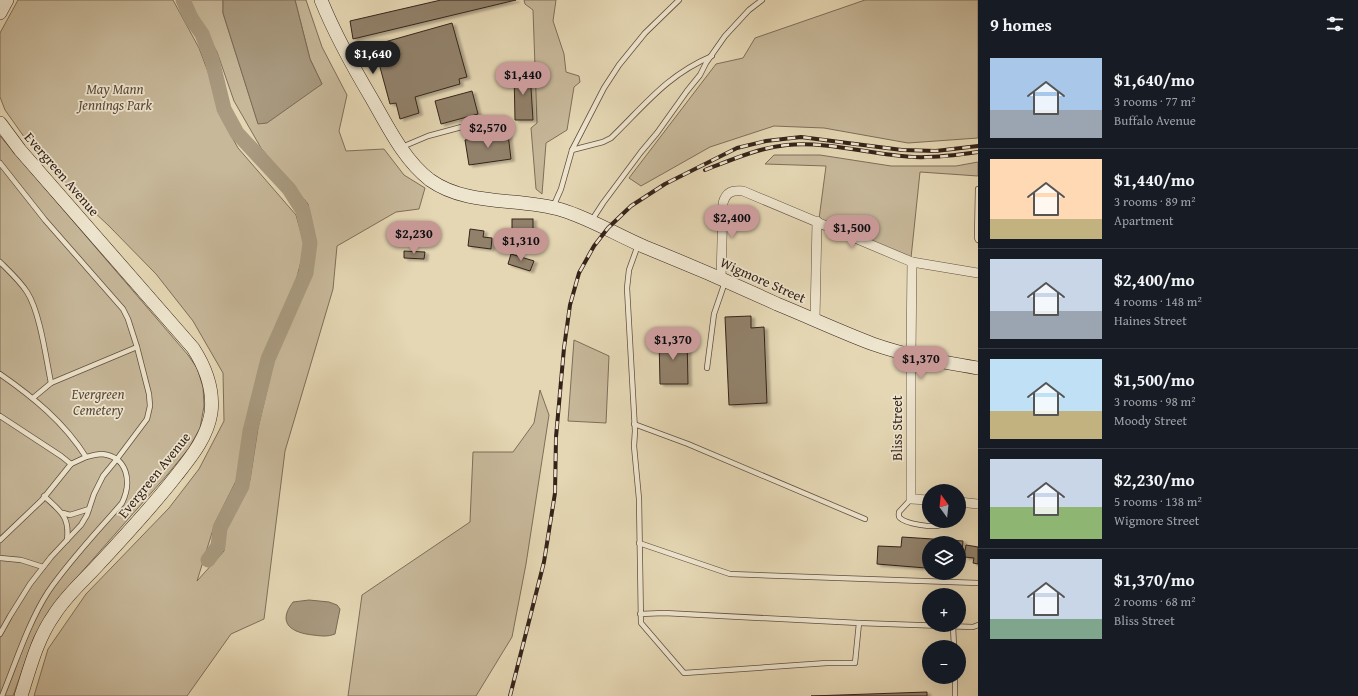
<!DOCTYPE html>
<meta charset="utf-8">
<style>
:root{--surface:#171b24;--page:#20242c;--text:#f1f3f6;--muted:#9ea1a6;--line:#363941;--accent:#c59692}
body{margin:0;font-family:"Gentium Book Plus",serif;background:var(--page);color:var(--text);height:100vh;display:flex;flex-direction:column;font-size:15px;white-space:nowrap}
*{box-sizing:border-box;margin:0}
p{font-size:13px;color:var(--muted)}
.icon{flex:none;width:22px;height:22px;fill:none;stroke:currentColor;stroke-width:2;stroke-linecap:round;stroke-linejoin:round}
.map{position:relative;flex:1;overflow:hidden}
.drawer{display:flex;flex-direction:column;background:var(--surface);width:380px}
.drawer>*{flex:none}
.needle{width:26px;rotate:345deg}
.controls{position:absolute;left:922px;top:484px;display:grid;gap:8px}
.controls a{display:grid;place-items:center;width:44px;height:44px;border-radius:50%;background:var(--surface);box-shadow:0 4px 16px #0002;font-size:20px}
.price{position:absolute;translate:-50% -34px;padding:0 9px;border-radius:14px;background:var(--accent);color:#111;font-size:13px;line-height:26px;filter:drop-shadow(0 1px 2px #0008)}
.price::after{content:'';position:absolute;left:50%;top:24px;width:12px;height:9px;margin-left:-6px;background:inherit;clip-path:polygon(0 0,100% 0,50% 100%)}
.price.current{background:#222;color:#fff}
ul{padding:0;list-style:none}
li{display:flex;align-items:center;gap:12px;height:100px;padding:0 12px}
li+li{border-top:1px solid var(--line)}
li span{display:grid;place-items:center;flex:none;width:112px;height:80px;border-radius:0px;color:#555}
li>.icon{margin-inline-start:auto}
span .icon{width:48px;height:48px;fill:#fffc;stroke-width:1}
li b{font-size:17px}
h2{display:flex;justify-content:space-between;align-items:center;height:48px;padding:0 12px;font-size:17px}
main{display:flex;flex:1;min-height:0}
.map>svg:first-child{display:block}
.green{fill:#c7b89a;stroke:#7e6e5a}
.water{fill:#a99a80;stroke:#7b6a57}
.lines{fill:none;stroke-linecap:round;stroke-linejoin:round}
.river{stroke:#a99a80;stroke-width:15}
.building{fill:#91816a;stroke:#35231a;filter:url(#shadow)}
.lane-casing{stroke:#615040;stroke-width:6}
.street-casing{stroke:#615040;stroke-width:10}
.secondary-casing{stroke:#35231a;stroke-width:14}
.lane{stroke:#eee5ce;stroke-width:4.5}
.street{stroke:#eee5ce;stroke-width:9}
.secondary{stroke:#eee5ce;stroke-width:13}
.rail-casing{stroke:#35231a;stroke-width:4}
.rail{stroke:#eee5ce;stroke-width:2.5;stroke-dasharray:8;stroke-linecap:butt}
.labels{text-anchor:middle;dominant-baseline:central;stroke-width:3.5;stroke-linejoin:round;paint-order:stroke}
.park-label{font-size:14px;font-style:italic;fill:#5a483a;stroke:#eee5ce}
.street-label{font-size:14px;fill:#35231a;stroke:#eee5ce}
</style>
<main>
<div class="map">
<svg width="978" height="696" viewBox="0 0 978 696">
<defs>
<filter id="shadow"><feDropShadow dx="3.5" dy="2" stdDeviation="1" flood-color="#0004"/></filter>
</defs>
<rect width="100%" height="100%" fill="#e5d7b4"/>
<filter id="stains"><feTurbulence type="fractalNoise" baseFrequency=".005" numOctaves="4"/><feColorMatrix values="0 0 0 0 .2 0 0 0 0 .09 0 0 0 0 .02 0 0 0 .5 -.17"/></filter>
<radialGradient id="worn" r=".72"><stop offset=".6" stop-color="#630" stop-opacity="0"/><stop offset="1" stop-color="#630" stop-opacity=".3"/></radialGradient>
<g class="green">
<polygon points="18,0 173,0 199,48 215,90 223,121 238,148 296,215 305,247 292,295 262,360 250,409 238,477 215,523 197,581 224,551 224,528 250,480 258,428 274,361 310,276 316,241 308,204 261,148 234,101 217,52 197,15 190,0 223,0 223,13 258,123 322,84 310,59 295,0 306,0 322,47 347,95 339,131 346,151 384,149 404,175 425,188 419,209 396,212 337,246 333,289 285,451 264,619 231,634 187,696 34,696 48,649 86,594 169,508 199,469 224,421 223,373 193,321 156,274 109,226 58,178 27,141 5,110 0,97 0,33"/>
<polygon points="524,0 556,0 553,21 564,54 566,72 579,76 580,82 574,87 567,130 546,143 542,194 536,189 531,128 537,123 533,10 525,4"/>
<polygon points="865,0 978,0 978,138 908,143 824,128 774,126 710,147 641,186 629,178 716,64 743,58 755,38"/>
<polygon points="0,136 188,355 197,368 203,387 204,406 200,428 189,448 167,475 57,600 34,637 13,696 0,696"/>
<polygon points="774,155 820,155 891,166 956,166 978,162 978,176 920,172 911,258 819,219 826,166 765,164"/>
<polygon points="574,340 609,356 606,423 568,421"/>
<polygon points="540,390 549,415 526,564 512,637 476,696 348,696 362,595 470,522 473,452 513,452 534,423"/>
</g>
<g class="water">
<polygon points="223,0 295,0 310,59 322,84 267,123 258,124 223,13"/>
<path d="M309,600l20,2 8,3 3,4 -5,25c-8,3 -14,2 -22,1 -20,-2 -37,-11 -20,-33z"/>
</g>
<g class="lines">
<polyline class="river" points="183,0 191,18 202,34 212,60 224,109 237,133 289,189 303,211 310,243 306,273 268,359 250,431 242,486 220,528 218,546 208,560"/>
</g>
<g class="building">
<polygon points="441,0 516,0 353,39 350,21"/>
<polygon points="452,23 467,77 459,79 460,84 415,97 419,113 400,119 396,103 390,104 374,45"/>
<polygon points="514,72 530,72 533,120 515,120"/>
<polygon points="472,91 478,114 441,124 435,101"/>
<polygon points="508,134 511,159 469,165 465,140"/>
<rect x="512" y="219" width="21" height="18"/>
<polygon points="470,229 484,231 483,237 492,238 491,249 468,246"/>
<polygon points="404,251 425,252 424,259 404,258"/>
<polygon points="511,254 534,261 530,271 508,264"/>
<polygon points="751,316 751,328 764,327 767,403 729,405 725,317"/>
<polygon points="659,337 687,338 688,384 660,384"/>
<polygon points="902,537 963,541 961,561 959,561 959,543 929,543 929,563 926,563 926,568 877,564 878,546 901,547"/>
<polygon points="966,545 978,547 978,564 973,563 974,558 964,557"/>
<polygon points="927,692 927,696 811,696"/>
</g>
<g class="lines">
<g class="lane-casing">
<g id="lane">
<polyline points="402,147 428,136 469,125"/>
<polyline points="572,150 604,88 619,65 645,33 679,0"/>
<polyline points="0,163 45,220 123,309 128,319 137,347 51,383"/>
<polyline points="978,189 977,238 978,240"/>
<path d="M553,207l8,-18 11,-39 31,-8 8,-4c34,-33 56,-63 101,-82"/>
<polyline points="592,220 603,203 641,152 657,133 687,91 700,75 706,63 725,36 749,10 762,0"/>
<polyline points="638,245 629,270 627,288 635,431 634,446 639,499 641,623 684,673 827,663 855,663 859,623 664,613 640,614"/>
<path d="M0,262c9,9 20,19 27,30 13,20 19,66 24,91l-18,15"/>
<polyline points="707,368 714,314 725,282"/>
<path d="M0,374c33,23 64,48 86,83l-15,7 -29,36 -42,40"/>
<polyline points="0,416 61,456 71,464"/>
<polyline points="634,424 688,444 865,519"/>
<path d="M44,496c16,15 26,20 23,44"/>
<path d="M911,499l-12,13c0,3 -1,4 1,6 6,6 33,10 41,7 3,-1 3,-2 5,-4"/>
<polyline points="63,513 70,515 89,509"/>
<polyline points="639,543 730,574 978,583"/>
<polyline points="0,558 21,560 43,567"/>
<polyline points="859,623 973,627 978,625"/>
<polyline points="953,626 954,647"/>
<polyline points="0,634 10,616 30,584 51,557 81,525 87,515 94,494 103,476 117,459 147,419 150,406 149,394 137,347"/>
<polyline points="955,677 955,696"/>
<path d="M2,696c14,-34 26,-73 46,-104 22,-32 49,-60 74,-89 10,-21 6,-46 -20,-49 -5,0 -11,2 -16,3"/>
</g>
</g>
<g class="street-casing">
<g id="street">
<polyline points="912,262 911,355 911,499 929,500"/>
<path d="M721,279l2,-76c3,-11 9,-13 20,-12l169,71 66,11"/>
<polyline points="815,320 817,221"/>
<polyline points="959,502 978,504"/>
</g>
</g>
<g class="secondary-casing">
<g id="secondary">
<path d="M321,0c14,35 32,67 51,99 16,28 32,61 58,81 38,27 89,17 132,30 29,9 55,25 83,37 45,18 89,37 132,57 32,13 64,28 96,40 34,12 69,18 105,24"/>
<polyline points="0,13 7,0"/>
<path d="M0,123l20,27 173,198c13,20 21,41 18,65 -4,25 -20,44 -35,63 -25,32 -52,61 -80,91 -14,15 -31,30 -42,48 -17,24 -24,53 -33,81"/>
</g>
</g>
<use href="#lane" class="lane"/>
<use href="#street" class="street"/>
<use href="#secondary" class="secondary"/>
<g class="rail-casing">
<g id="rail">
<path d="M705,170c26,-10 53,-22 82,-25 42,-4 85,10 127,12 21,1 43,-2 64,-5"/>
<polyline points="510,696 544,562 555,493 556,437 564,348 570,305 579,273 594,246 608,228 631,206 665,184 737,148 766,141 801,137 902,150 936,151 978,146"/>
</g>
</g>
<use href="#rail" class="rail"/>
</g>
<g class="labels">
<g class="park-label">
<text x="115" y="89">May Mann<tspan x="115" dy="16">Jennings Park</tspan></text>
<text x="98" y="394">Evergreen<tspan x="98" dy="16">Cemetery</tspan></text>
</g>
<g class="street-label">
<text transform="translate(62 174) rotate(49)">Evergreen Avenue</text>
<text transform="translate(763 280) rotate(24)">Wigmore Street</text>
<text transform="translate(897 428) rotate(-90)">Bliss Street</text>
<text transform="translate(154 475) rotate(-51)">Evergreen Avenue</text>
</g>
</g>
<rect width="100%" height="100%" filter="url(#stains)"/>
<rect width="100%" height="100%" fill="url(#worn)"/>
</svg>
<div class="controls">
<a><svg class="needle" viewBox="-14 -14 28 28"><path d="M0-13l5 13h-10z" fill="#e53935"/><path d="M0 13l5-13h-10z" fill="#9ea1a6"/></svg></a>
<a><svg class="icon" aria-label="layers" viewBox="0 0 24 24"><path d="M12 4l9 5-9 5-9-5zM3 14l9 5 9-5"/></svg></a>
<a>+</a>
<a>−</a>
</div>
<b class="price current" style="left:373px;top:75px">$1,640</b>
<b class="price" style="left:523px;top:96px">$1,440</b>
<b class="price" style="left:488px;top:149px">$2,570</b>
<b class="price" style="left:732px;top:239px">$2,400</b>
<b class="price" style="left:852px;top:249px">$1,500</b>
<b class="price" style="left:414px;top:255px">$2,230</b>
<b class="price" style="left:521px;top:262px">$1,310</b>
<b class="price" style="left:673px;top:361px">$1,370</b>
<b class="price" style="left:921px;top:380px">$1,370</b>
</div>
<section class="drawer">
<h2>9 homes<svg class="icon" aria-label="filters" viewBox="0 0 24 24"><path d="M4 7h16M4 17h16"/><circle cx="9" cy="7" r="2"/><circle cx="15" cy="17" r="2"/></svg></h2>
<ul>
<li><span style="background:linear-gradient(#a9c7e8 65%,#9aa5b1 0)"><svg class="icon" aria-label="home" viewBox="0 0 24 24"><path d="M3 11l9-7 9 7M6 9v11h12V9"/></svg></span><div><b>$1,640/mo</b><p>3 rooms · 77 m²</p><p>Buffalo Avenue</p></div></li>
<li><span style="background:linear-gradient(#ffd9b3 75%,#c2b280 0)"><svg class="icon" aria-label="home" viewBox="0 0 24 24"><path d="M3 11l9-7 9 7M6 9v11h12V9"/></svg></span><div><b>$1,440/mo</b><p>3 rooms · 89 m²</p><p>Apartment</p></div></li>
<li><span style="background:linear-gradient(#c9d6e8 65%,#9aa5b1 0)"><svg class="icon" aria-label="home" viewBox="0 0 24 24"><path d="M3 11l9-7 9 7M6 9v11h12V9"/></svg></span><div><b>$2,400/mo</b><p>4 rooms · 148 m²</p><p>Haines Street</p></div></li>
<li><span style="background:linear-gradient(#bfe0f5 65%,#c2b280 0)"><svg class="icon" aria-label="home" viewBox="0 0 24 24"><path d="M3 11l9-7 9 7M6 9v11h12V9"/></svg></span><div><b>$1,500/mo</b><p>3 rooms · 98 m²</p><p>Moody Street</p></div></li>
<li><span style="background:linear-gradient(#c9d6e8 60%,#8fb573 0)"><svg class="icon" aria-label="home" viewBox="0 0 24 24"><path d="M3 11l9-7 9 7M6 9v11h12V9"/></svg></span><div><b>$2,230/mo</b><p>5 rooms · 138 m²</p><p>Wigmore Street</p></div></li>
<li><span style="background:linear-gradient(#c9d6e8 75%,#7fa58c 0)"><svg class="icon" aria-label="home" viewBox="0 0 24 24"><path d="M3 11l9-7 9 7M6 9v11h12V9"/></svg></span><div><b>$1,370/mo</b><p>2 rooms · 68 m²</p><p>Bliss Street</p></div></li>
</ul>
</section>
</main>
